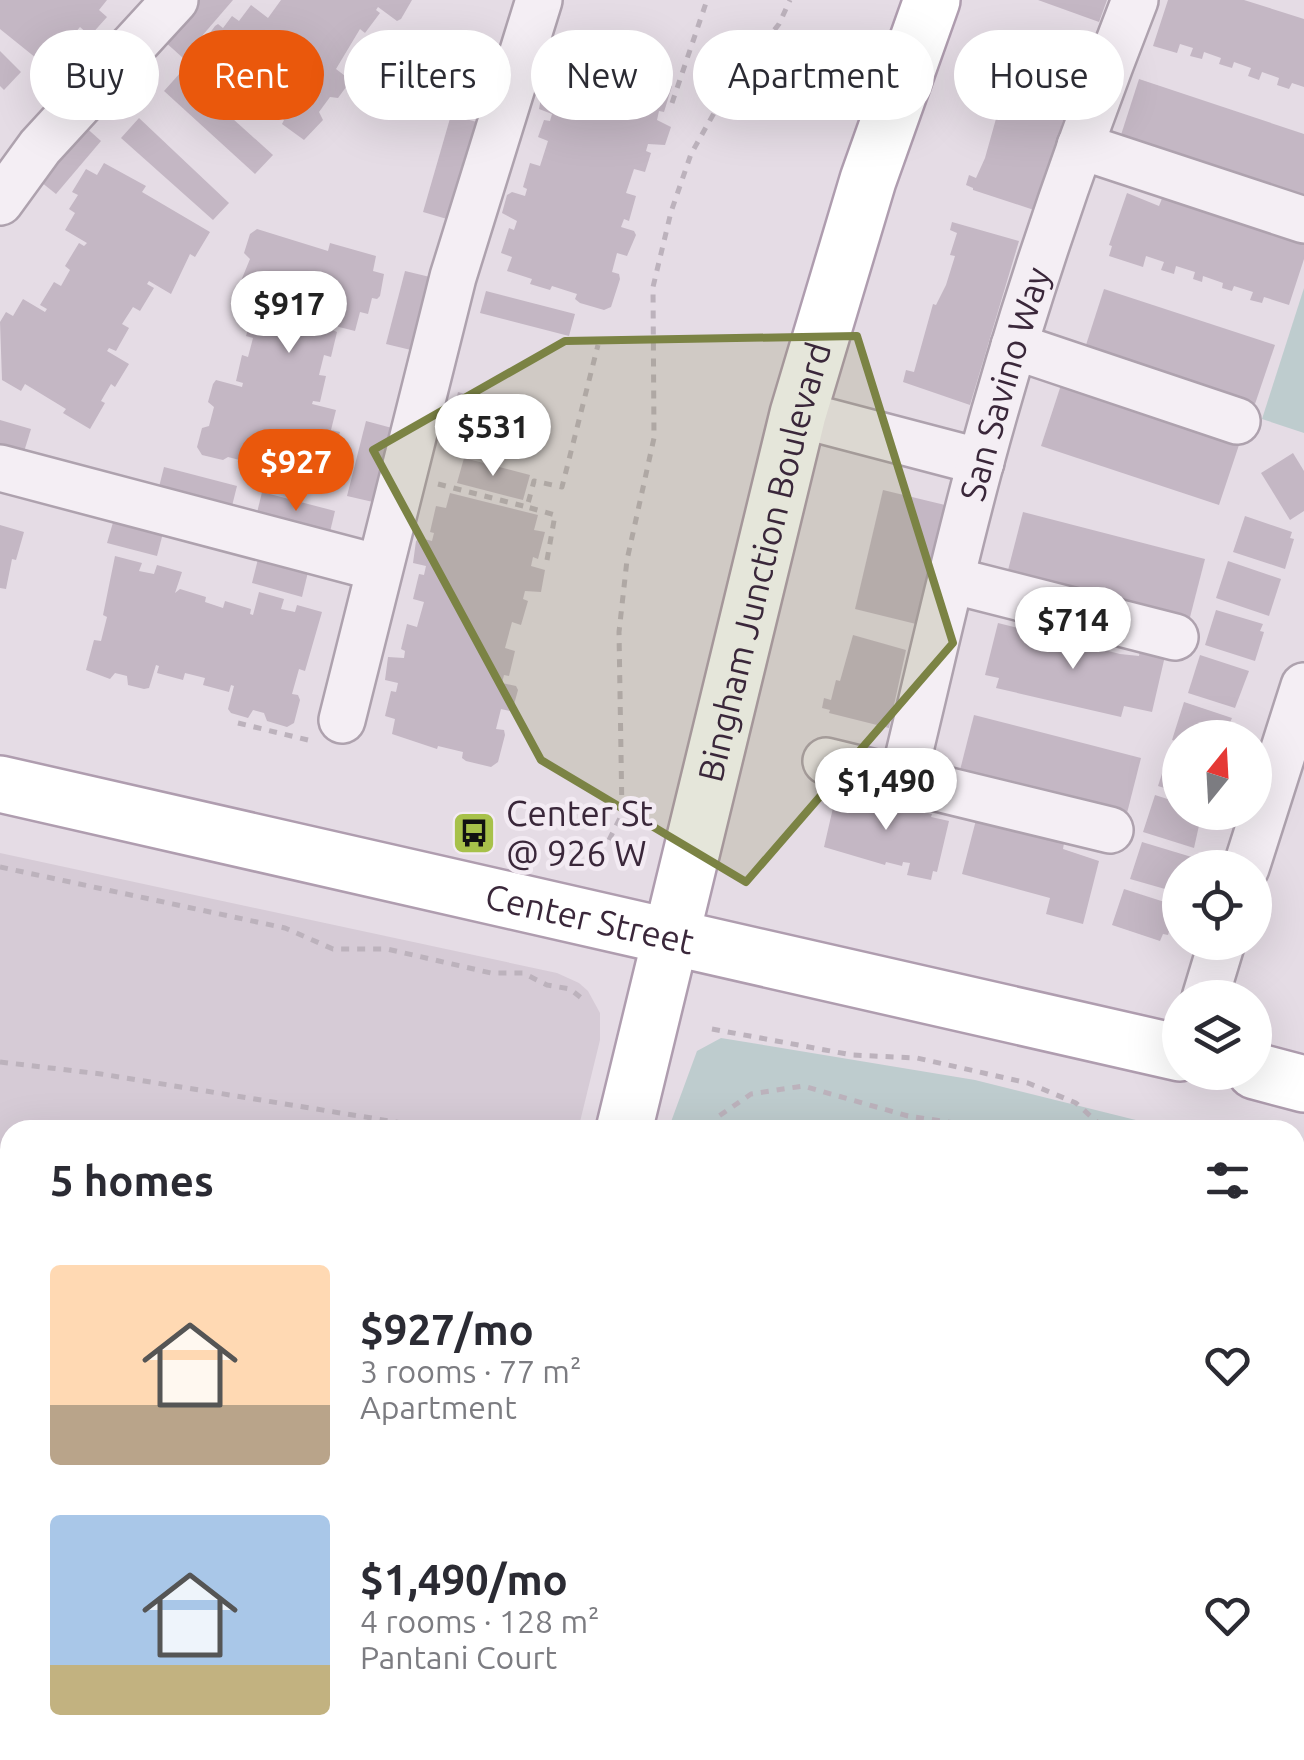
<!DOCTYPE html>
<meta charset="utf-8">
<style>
:root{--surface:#fff;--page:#f7f7f7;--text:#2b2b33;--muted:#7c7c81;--accent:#ea580c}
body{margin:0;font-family:Ubuntu,sans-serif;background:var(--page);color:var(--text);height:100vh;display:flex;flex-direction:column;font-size:38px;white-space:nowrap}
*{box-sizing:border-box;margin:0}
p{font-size:32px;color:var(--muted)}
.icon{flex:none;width:55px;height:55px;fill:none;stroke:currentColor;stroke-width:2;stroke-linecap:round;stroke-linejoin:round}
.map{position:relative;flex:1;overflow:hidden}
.sheet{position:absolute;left:0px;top:1120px;width:1305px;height:640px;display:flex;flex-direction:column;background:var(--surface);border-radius:30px 30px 0 0;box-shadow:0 10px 40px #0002}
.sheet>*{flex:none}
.guide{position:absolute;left:30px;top:30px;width:1245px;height:90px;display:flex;gap:20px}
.needle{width:65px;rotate:18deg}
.buttons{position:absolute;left:1162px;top:720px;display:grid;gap:20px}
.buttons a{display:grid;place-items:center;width:110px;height:110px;border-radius:50%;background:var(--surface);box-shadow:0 10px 40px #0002;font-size:50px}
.price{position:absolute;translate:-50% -85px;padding:0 22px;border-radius:35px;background:#fff;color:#222;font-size:32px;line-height:65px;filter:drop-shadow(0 2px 5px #0008)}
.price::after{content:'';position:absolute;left:50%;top:60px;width:30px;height:22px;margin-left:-15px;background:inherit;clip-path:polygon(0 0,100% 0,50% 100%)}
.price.active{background:var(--accent);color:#fff}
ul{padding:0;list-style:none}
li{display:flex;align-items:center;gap:30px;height:250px;padding:0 50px}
li span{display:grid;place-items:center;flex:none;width:280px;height:200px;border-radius:10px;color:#555}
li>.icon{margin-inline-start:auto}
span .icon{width:120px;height:120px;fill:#fffc;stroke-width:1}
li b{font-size:42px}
h2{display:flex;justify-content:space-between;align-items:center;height:120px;padding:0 50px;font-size:42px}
.tag{padding:0 35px;border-radius:45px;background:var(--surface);box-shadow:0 10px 40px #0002;font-size:35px;line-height:90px}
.tag.active{background:var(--accent);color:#fff}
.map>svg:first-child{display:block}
.built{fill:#d6cbd6}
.green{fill:#beccce}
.building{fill:#c4b7c4}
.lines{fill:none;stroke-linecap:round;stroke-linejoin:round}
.minor-casing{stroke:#aea2ae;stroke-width:50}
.major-casing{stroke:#af9daf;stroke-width:60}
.path{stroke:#bcb2bc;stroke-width:5;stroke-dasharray:8 8;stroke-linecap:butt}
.minor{stroke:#f4eef4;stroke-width:45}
.major{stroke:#fff;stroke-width:55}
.marked{fill:#7b8344;fill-opacity:0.2;stroke:#7b8344;stroke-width:8;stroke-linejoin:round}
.labels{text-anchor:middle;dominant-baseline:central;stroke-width:9;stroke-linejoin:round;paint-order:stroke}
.street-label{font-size:35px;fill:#3a273a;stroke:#f3ebf3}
.poi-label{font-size:35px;fill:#3a273a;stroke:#f3ebf3;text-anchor:start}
</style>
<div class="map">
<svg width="1304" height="1760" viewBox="0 0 1304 1760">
<rect width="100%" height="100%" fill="#e5dce5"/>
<polygon class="built" points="0,853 557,973 579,983 588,991 600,1013 600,1040 578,1130 10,1130 10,1750 318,1750 312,1760 0,1760"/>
<g class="green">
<polygon points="1304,288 1304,433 1262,419"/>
<polygon points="721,1038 975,1080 1164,1127 1163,1130 869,1130 857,1127 668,1130 697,1051"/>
</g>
<g class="building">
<polygon points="0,0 107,0 99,10 107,17 90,36 80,27 74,34 77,37 59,57 52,51 41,62 0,29"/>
<polygon points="198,0 233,0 183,58 163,40"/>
<polygon points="281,0 412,0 401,19 397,21 378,7 376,10 380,13 365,33 360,29 336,69 349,79 346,81 349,83 338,98 330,97 319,112 323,120 304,140 282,124 284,120 273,112 271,115 243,90 239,96 202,65 212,53 204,46 206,43 204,41 215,26 218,24 223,28 232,16 239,21 251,5 268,18"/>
<polygon points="1038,0 1107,0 1099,22"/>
<polygon points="1168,0 1244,0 1304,19 1304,87 1292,83 1289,89 1277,85 1279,78 1262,72 1259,80 1248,76 1251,68 1234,62 1232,68 1219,64 1221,58 1204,52 1202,59 1190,56 1193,48 1180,44 1177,53 1153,46"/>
<polygon points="1030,32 1086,50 1034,210 973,190 973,188 966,185 969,175 976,178 985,158 999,108 1001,109 1005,97 1002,96 1007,81 1023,62"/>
<polygon points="580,41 667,68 662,83 672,86 664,112 659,111 657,120 671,127 665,145 648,144 646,151 651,153 645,172 634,169 626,193 636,196 629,221 624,219 621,227 634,231 636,235 627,256 617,253 612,272 619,274 620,279 611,307 604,310 580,303 575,299 577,294 552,286 550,290 530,284 532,279 507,271 512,257 501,253 509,228 514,230 517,221 502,213 507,195 512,192 525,196 527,189 523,187 530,163 540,166 548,141 538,137 544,120 550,121 552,114 539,109 543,88 547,86 560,90 563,80 557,79 566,52 576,56"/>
<polygon points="0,51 21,72 4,90 0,86"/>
<polygon points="181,72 273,155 255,174 164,91"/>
<polygon points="1139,79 1304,134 1304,199 1120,138"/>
<polygon points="451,115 477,122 447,219 423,212"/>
<polygon points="139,118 229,203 213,220 121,138"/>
<polygon points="82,124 101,141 56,194 36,178"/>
<polygon points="104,163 146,186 142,192 210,232 195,257 190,254 171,294 149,281 147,284 154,288 140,311 133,307 122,324 129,328 116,351 109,348 107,351 129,364 115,387 111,384 101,401 105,403 90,429 63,413 66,409 25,384 21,391 2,380 0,322 6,312 13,316 23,299 45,312 47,309 40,305 54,282 61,286 70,270 65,266 79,243 84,246 87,243 65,230 75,213 69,209 78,195 72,192 86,169 97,175"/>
<polygon points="1127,193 1159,206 1163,196 1304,242 1304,259 1289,305 1264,297 1262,303 1250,300 1253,292 1234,286 1232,291 1222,288 1223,283 1203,276 1202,282 1193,279 1195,272 1176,266 1174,274 1161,270 1164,262 1146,256 1143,267 1109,256 1112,246 1109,245"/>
<polygon points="952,222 1019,241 970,405 903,382 906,370 914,372 933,304 936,305 946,285 955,256 950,255 957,233 950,230"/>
<polygon points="257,229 328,251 330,243 376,256 373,271 384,274 380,296 377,299 372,298 368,314 360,312 355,331 331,325 330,329 337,332 331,357 324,355 319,375 326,376 320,402 313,401 312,404 336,410 331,430 340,432 336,447 341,448 335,475 324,472 321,486 274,477 275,469 228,457 223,460 202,455 197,447 202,428 209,426 214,407 208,402 213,384 216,380 242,387 243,383 236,381 242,355 248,357 253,338 246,336 253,310 259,312 260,308 236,302 234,298 250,259 244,253 250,234"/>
<polygon points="405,271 430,277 411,350 386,344"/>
<polygon points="1104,289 1275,345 1255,404 1085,348"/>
<polygon points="486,291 575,314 569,336 480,313"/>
<polygon points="1061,385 1239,445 1219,505 1041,446"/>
<polygon points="458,392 545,415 538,440 452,417"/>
<polygon points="0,420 31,429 23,455 0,449"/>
<polygon points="366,421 392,428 373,502 347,496"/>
<polygon points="1293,453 1304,471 1304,511 1290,520 1261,473"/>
<polygon points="464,458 530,475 523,500 457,483"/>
<polygon points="164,467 237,486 231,510 158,491"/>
<polygon points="883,490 945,505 916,624 855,609"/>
<polygon points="262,492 335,511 329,536 256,517"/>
<polygon points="450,493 538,515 534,530 545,532 538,559 533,557 531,566 545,570 541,592 525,591 523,599 528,601 521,625 512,622 505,648 515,651 509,676 504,675 502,683 516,686 518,690 513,708 510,711 501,709 496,729 504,730 505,735 498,762 491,767 466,761 462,758 463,752 438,746 437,749 392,734 395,719 385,716 391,691 396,692 398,683 385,680 388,657 404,658 405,651 401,649 407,624 417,627 424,602 413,599 419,574 424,575 426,566 413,563 416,541 420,538 432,541 434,533 430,532 436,506 446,508"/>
<polygon points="1023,512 1205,559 1189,621 1007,574"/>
<polygon points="1245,516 1292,532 1290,538 1294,539 1285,569 1233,552"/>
<polygon points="114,519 163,533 157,556 107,543"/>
<polygon points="0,525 24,532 16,560 12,559 6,589 0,588"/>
<polygon points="115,556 142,563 139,571 154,574 157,565 182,572 175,593 180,589 206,597 205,602 223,608 225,601 251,609 250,614 253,615 259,592 284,599 281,609 295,612 297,605 322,612 305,671 299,669 292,694 298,695 300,700 294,723 287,727 267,721 264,713 253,710 248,718 231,713 228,709 234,686 231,685 229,692 203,685 205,678 185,673 183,680 157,673 159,666 156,665 149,688 144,689 128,685 127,676 115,673 110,679 86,670 94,640 101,641 107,617 103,615"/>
<polygon points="258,559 308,572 302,597 252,583"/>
<polygon points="1228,561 1281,579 1269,616 1216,598"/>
<polygon points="1216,610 1263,624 1260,631 1264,632 1255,661 1205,645"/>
<polygon points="998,623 1120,654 1139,656 1140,650 1165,656 1152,712 1124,706 1121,717 996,688 999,678 985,675"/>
<polygon points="853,635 906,650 889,728 829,713 830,710 822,708 824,698 831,700 836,680 840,681"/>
<polygon points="1200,655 1249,671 1235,708 1188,693"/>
<polygon points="1184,702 1232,718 1229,725 1235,727 1232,738 1180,738 1180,742 1172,740"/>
<polygon points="974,715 1141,758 1126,817 959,774"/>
<polygon points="1170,749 1180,752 1180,793 1158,786"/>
<polygon points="838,786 870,793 868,798 932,814 931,817 949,821 937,872 933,871 931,880 907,875 910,863 903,862 902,866 886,862 885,865 824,847"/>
<polygon points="1155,795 1180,803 1180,812 1202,812 1194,848 1143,832"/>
<polygon points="976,820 1064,843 1063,849 1099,861 1083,924 1046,914 1050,898 962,874"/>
<polygon points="1142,842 1195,858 1192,868 1180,868 1179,893 1130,879"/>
<polygon points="1124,889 1177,906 1168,935 1163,934 1160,941 1112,925"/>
<polygon points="1295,1243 1304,1246 1304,1319 1295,1316"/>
<polygon points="1295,1361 1304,1364 1304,1400 1295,1398"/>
<polygon points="1295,1415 1304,1418 1304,1471 1295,1468"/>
<polygon points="1295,1672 1304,1675 1304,1716 1295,1713"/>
<polygon points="1295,1719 1304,1722 1304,1738 1298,1757 1279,1751 1295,1750"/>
<polygon points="612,1750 646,1750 643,1760 609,1760"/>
</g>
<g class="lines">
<g class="minor-casing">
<g id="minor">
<polyline points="1080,146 1304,220"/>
<polyline points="0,202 40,147 175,0"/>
<polyline points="1014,346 1237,421"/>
<polyline points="798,414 981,462"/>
<polyline points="0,468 379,568"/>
<polyline points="951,580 1175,637"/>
<polyline points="342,720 453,277 539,0"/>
<polyline points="826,761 1110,830"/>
<path id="s1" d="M903,779c26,-106 49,-212 78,-318 42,-156 95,-310 154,-461"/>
<polyline points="1246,868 1304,686"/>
<polyline points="1205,998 1222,942"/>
<polyline points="1295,1182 1304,1185"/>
<polyline points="0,1480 10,1482"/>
<polyline points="937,1750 960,1760"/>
<polyline points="725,1760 728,1750"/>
</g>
</g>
<g class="major-casing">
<g id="major">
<path id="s2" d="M0,784l1180,269"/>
<polyline points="1255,1071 1304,1084"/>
<path id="s3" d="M624,1130l174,-716 70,-234 64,-180"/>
<polyline points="330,1760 336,1750"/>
<polyline points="385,1760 391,1750"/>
</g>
</g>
<g class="path">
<polyline points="672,103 707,0"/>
<polyline points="438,484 527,507"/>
<polyline points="547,560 555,515 527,507 534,481 562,487 598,345"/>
<polyline points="238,723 312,741"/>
<polyline points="609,840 622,814 619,632 627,560 654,438 653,287 671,212 691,154 727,90 779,24 790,0"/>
<polyline points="0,867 285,928 333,949 387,949 491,973 523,973 547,985 570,989 584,1000"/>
<polyline points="712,1029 852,1055 917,1058 1028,1083 1076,1103 1106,1130"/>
<polyline points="0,1062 101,1074 445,1130"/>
<polyline points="713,1130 719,1116 751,1094 803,1086 908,1116 1001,1130"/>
<polyline points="773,1750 820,1760"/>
<polyline points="1055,1750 1060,1760"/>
<polyline points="452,1760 459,1750"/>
</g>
<use href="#minor" class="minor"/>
<use href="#major" class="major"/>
</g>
<path class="marked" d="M857,336l96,307 -207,239 -205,-122 -168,-310 192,-109z"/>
<defs>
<g id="bus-square" transform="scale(2.25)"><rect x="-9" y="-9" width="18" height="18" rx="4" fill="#a7c14a" stroke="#f3ebf3"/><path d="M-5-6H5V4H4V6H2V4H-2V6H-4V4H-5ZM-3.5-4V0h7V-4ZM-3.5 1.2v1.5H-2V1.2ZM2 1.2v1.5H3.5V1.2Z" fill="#111"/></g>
</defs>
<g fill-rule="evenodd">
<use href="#bus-square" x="474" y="833"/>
</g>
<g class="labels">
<g class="street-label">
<text stroke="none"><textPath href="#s1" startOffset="408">San Savino Way</textPath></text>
<text stroke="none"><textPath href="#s3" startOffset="585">Bingham Junction Boulevard</textPath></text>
<text stroke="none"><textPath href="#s2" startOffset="605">Center Street</textPath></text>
</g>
<g class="poi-label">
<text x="506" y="813">Center St<tspan x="506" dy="40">@ 926 W</tspan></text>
</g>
</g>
</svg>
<div class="buttons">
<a><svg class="needle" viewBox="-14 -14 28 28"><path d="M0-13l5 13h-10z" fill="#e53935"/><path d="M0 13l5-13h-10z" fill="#7c7c81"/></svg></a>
<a><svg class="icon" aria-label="locate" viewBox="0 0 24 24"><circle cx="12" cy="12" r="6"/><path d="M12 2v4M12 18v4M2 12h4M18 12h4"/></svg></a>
<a><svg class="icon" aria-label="layers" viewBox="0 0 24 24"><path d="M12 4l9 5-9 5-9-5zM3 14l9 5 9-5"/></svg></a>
</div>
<b class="price" style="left:289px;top:356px">$917</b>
<b class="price" style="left:493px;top:479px">$531</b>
<b class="price active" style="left:296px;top:514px">$927</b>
<b class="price" style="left:1073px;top:672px">$714</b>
<b class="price" style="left:886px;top:833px">$1,490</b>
<div class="guide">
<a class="tag">Buy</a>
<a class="tag active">Rent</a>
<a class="tag">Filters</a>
<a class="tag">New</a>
<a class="tag">Apartment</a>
<a class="tag">House</a>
</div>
<section class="sheet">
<h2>5 homes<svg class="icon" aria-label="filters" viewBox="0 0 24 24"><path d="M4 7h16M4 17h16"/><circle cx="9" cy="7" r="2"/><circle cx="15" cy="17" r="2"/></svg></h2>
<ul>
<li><span style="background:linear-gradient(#ffd9b3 70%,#b9a48a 0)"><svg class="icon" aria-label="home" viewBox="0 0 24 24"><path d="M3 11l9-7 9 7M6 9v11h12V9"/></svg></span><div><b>$927/mo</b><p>3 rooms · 77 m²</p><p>Apartment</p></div><svg class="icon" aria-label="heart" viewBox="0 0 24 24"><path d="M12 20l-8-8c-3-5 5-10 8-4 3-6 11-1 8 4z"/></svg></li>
<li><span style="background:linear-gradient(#a9c7e8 75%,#c2b280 0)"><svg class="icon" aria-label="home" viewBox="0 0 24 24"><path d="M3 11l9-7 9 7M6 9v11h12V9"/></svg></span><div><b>$1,490/mo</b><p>4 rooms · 128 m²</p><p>Pantani Court</p></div><svg class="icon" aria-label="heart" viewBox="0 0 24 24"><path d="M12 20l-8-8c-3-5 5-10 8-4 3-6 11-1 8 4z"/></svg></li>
</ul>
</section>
</div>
